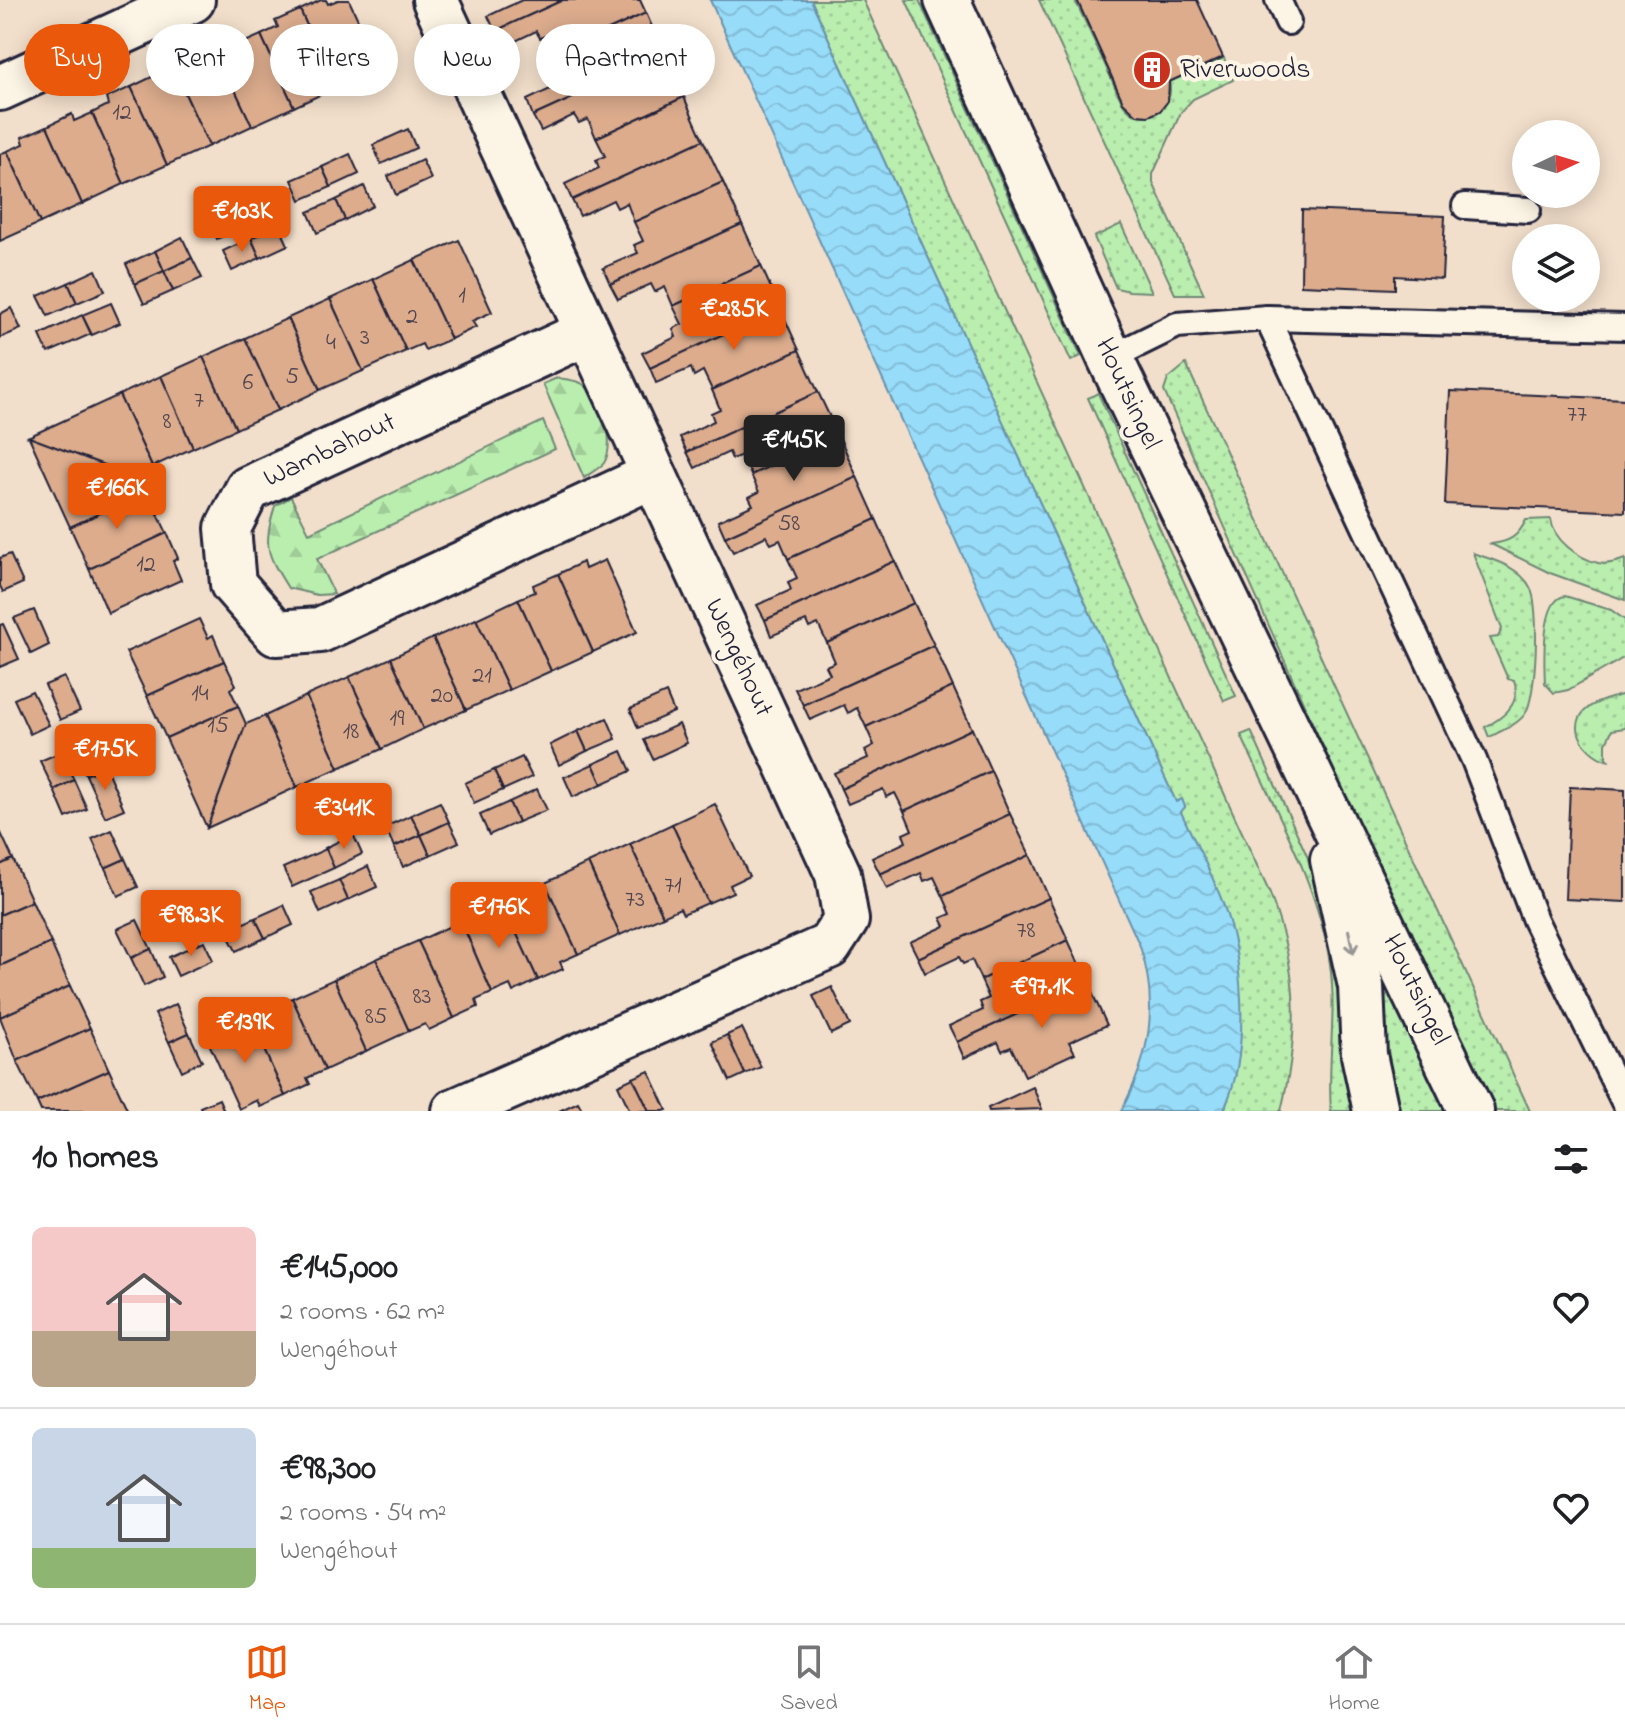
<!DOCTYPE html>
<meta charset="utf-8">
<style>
:root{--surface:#fff;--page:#f6f6f6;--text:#202124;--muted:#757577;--line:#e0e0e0;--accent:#ea580c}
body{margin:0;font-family:"Indie Flower",sans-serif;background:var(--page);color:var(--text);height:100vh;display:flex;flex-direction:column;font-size:30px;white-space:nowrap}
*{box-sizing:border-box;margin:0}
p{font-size:26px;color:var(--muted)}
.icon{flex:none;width:44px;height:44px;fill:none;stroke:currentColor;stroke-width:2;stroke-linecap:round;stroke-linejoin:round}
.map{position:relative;height:1111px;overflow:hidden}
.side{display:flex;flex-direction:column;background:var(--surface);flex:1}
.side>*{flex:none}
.banner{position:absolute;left:24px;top:24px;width:800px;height:72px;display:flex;gap:16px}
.needle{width:52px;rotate:86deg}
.tools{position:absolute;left:1512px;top:120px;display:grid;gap:16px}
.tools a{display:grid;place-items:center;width:88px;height:88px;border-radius:50%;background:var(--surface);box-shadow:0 4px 20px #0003;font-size:40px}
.price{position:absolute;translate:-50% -68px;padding:0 18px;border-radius:8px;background:var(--accent);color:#fff;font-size:26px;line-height:52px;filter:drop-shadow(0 2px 4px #0008)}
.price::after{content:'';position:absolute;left:50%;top:48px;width:24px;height:18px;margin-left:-12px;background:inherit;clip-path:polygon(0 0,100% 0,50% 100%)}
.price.current{background:#222;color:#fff}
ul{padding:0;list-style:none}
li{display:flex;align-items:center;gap:24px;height:200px;padding:0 32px}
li+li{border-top:2px solid var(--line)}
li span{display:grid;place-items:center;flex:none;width:224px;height:160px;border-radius:12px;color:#555}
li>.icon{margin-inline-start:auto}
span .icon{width:96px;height:96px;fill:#fffc;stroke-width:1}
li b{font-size:34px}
h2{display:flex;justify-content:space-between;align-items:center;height:96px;padding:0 32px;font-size:34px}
.chip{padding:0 28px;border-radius:36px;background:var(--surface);box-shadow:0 4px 20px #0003;font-size:28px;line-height:72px}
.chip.current{background:var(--accent);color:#fff}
.menu{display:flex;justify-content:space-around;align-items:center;height:112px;border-top:2px solid var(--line);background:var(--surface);font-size:22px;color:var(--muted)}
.menu a{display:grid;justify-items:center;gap:4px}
.menu .current{color:var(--accent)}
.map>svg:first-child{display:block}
.grass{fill:url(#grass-dots);stroke:#6e8875;stroke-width:2}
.forest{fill:url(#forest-firs);stroke:#6e8875;stroke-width:2}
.water{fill:url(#water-waves);stroke:#6892ad;stroke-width:2}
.building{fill:#dcac8d;stroke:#22223b;stroke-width:2}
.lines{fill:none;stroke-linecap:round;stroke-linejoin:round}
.lane-casing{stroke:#22223b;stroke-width:30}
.street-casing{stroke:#22223b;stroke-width:50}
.lane{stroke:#fcf5e5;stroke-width:24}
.street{stroke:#fcf5e5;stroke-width:44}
.oneway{stroke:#9a9698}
.labels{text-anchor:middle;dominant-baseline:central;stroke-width:8;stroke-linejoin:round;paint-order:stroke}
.number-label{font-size:24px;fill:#504450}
.poi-label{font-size:28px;fill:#22223b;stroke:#fcf5e5;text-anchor:start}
.street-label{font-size:28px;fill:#22223b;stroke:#fcf5e5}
</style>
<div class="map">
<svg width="1625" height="1111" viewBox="0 0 1625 1111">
<defs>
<pattern id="grass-dots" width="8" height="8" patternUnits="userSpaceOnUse" patternTransform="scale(2)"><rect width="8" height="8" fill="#baeeaf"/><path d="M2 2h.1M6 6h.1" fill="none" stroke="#a0cc97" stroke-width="1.8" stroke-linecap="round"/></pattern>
<pattern id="forest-firs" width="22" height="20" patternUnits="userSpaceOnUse" patternTransform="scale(2)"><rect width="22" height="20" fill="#baeeaf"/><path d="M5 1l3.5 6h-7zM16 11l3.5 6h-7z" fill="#a0cc97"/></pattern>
<pattern id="water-waves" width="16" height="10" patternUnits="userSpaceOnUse" patternTransform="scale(2)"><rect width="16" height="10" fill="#97dcf9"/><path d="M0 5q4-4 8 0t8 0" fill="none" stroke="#82bcd6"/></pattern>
</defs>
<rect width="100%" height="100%" fill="#f2dfcb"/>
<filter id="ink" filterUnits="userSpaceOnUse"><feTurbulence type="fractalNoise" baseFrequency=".0125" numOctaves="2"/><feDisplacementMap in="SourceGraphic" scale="16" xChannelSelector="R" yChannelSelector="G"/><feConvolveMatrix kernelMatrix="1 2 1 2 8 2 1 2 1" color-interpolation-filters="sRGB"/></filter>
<g filter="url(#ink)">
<g class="grass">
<path d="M811,0h52l407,894c29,78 30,137 11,217h-58l3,-5 -46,-295 5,-4 -3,-7 -6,2z"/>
<polygon points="906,0 919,0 1081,356 1071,361"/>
<path d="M1039,0h36c13,27 25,54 37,80 4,9 8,22 15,28 20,20 49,-1 42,-26l55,-24 9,22 -40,19 -12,13 -28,62v9l51,111h-29z"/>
<polygon points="1121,224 1152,292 1129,291 1116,288 1094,237"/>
<polygon points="1186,364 1530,1111 1486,1111 1164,391 1168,379"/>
<polygon points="1098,393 1236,696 1224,701 1088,398"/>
<path d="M1551,519c2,21 27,39 47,44 8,2 19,-1 27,-4v41l-75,-27 -59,-29c18,-2 27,-7 35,-24z"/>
<path d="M1473,553c20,7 46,13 57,34 10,17 7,110 -5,127 -8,11 -24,17 -36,23l-4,-10c18,-9 37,-24 29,-47l-6,-1 -18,-41 8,-1 4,-8z"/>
<path d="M1565,596l46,14 14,10v37l-57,33 -14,3 -9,-10c-1,-20 -4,-84 20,-87z"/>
<path d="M1625,694v34l-13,2 -6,13v15l4,3c-22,-4 -46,-34 -22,-53 9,-7 26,-11 37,-14z"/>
<path d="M1251,731l61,136 20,53 26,191h-27c-4,-49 6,-98 -1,-147 -12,-81 -56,-156 -89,-229z"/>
<polygon points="1390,993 1450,1111 1394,1111 1383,1071 1382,1005 1384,998"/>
</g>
<g class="forest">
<path d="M557,378c7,1 18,2 24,5 21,12 36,58 23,80 -4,5 -15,11 -20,15l-41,-94z"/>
<path d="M543,421l12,28 -238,110 17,35 -17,1 -29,-7c-22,-35 -25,-42 -13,-82l16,-9 18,36z"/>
</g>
<path class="water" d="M710,0h101l365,802 6,-3 3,8 -4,5c15,33 34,66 45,100 18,55 24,146 -3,199h-102c29,-54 38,-106 19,-165z"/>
<g class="building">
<polygon points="321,0 326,0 328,4 338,0 349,0 380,68 335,88 300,10"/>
<polygon points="522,0 563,0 495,31 488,16"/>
<polygon points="563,0 640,0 646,13 558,53 550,34 540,38 536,31 503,47 495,31"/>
<polygon points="1077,0 1197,0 1223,57 1169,82 1168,101 1160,111 1149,116 1137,115 1123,102"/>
<polygon points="300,10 335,88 294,107 261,35 278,27 275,21"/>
<polygon points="646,13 665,56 533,116 527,100 561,84 557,76 567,72 558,53"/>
<polygon points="261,35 294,107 252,126 218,54"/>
<polygon points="218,54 252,126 209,146 176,74"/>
<polygon points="665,56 684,97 596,138 588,119 579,123 574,115 541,131 533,116"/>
<polygon points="176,74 209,146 167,165 131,87 156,75 158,82"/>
<polygon points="131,87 167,165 124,184 92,113 108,105 106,98"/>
<polygon points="684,97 703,140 572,200 565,184 599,168 596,160 605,156 596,138"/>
<polygon points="92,113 124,184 82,204 47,126 72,114 74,121"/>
<polygon points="47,126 82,204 40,223 7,151 24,144 22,137"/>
<polygon points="408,129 416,148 381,164 373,145"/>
<polygon points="703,140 723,182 634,222 627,203 617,208 613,200 580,216 572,200"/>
<polygon points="7,151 40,223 0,241 0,154"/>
<polygon points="350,154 359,174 331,187 322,167"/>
<polygon points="422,160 431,179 396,195 388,176"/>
<polygon points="322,167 331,187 301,200 292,180"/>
<polygon points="723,182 742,224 610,284 603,268 638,253 634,245 643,241 634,222"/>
<polygon points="364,186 373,206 345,220 336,200"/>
<polygon points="264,193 273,213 246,226 237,206"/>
<polygon points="336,200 345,220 317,233 308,212"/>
<polygon points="237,206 246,226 217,239 208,219"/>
<polygon points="1302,210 1445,216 1442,279 1395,276 1395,289 1301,285"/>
<polygon points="742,224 761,266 673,306 665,287 655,292 651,284 618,299 610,284"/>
<polygon points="279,225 288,245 260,258 251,238"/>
<polygon points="182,237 192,258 164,271 155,251"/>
<polygon points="251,238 260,258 232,271 223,251"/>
<polygon points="459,240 492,312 472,321 476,327 451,339 414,260"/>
<polygon points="155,251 164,271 135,284 126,264"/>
<polygon points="192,258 202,278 173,291 164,271"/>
<polygon points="414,260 451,339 425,350 422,344 406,351 373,279"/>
<polygon points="761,266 780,308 650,368 642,353 676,337 673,329 682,324 673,306"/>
<polygon points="96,270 105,291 77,303 68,283"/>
<polygon points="164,271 173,291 144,304 135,284"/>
<polygon points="373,279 406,351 363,371 330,299"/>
<polygon points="68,283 77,303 48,316 38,296"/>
<polygon points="330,299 363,371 320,390 288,318"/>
<polygon points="111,303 120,323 92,335 82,315"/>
<polygon points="11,308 21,329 0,338 0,314"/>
<polygon points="780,308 799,350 712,390 703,371 694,376 691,368 656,383 650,368"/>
<polygon points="82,315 91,334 48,353 40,335"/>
<polygon points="288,318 320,390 278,410 245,338"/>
<polygon points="245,338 278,410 236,429 203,357"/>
<polygon points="799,350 818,392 687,452 680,437 714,421 711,413 720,409 712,390"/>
<polygon points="203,357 236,429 193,448 161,376"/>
<polygon points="161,376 193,448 152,467 119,395"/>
<polygon points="1450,391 1625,399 1625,512 1445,504"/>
<polygon points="818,392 838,434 751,475 742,455 732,459 729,452 695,468 687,452"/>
<polygon points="119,395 152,467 133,476 28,437"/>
<polygon points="838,434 857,477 725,537 718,521 753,505 749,497 759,492 751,475"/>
<polygon points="29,437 133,476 142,494 70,527"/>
<polygon points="857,477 876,519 788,559 780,540 771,544 766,536 733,552 725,537"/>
<polygon points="142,494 149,511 155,508 167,533 89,569 70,527"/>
<polygon points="876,519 895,561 765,620 757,605 791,590 788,582 797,578 788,559"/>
<polygon points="167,533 178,558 173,561 181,580 108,613 89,569"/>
<polygon points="10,554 23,583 3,592 0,586 0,558"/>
<polygon points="605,560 637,632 593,652 558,574 583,562 585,569"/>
<polygon points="895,561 914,603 827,643 818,624 809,628 806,621 771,636 765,620"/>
<polygon points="558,574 593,652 551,671 518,599 535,592 533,585"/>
<polygon points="518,599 551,671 509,690 476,619"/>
<polygon points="914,603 934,645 803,705 795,689 830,674 826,666 835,662 827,643"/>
<polygon points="34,610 49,645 31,654 14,618"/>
<polygon points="199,619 208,638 213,635 224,661 147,696 126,652"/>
<polygon points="476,619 509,690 466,710 433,638"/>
<polygon points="3,624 19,659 0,667 0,625"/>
<polygon points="433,638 466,710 423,729 391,658"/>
<polygon points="934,645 953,687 866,727 857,708 848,713 844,705 810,720 803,705"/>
<polygon points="391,658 423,729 382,749 349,677"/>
<polygon points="224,661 236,685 230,689 238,706 166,738 147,696"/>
<polygon points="64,677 80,711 60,720 45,685"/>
<polygon points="349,677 382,749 339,768 306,696"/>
<polygon points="953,687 972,729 841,789 834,773 868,758 865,750 874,745 866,727"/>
<polygon points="32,691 49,725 30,734 14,699"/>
<polygon points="666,693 674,712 638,728 630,709"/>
<polygon points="306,696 339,768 297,787 265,716"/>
<polygon points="238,706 246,724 207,828 166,738"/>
<polygon points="265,716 297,787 207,828 246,724"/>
<polygon points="607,718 616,739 587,751 578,731"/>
<polygon points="679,724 687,743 653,759 644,740"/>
<polygon points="972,729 991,771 904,811 895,793 886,797 883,789 848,804 841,789"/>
<polygon points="578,731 587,751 559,765 550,745"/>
<polygon points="93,737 106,765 86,775 73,747"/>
<polygon points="622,751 631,771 602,784 593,764"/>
<polygon points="61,752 74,780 54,790 40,761"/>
<polygon points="522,757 532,777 503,790 494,770"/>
<polygon points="593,764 602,784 573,797 564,777"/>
<polygon points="105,766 124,809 105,817 86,775"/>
<polygon points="494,770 503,790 474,803 465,783"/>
<polygon points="991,771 1010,814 880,874 872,858 906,842 903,834 912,830 904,811"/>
<polygon points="74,780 87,809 66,818 54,790"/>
<polygon points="1570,787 1625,790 1625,902 1565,899"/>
<polygon points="537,789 547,810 518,822 509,802"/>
<polygon points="440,802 449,822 421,835 411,815"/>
<polygon points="509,802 518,822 489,835 480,815"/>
<polygon points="715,804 749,876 730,885 733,892 708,903 672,824"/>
<polygon points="1010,814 1030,855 943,896 934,877 924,881 921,873 887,889 880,874"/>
<polygon points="411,815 421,835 394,847 385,827"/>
<polygon points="449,822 459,842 430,855 421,835"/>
<polygon points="672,824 708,903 683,914 680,908 663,916 630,844"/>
<polygon points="112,830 125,859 105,868 92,839"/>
<polygon points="0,831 13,859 0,865"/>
<polygon points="353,834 362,854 334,868 325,848"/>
<polygon points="421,835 430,855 403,867 394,847"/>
<polygon points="630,844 663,916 620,935 588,863"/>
<polygon points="326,849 334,868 292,887 283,868"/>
<polygon points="1030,855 1049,898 918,958 910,942 945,926 941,918 951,914 943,896"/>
<polygon points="13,859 32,901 0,915 0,865"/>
<polygon points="125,859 138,887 118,896 105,868"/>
<polygon points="588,863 620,935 578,954 545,883"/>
<polygon points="368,866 377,887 348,900 339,880"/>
<polygon points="339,880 348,900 320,913 311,892"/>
<polygon points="545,883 578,954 560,962 563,969 538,980 502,902"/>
<polygon points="1049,898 1068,940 981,980 972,960 963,964 959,957 925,973 918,958"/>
<polygon points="32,901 51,943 0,966 0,915"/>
<polygon points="502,902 538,980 513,992 510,985 492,993 461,921"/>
<polygon points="284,905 293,925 265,938 255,918"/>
<polygon points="255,918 265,938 236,951 226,931"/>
<polygon points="137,920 151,949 131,958 117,929"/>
<polygon points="461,921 492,993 476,1000 478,1007 454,1018 418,941"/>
<polygon points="1068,940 1087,982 957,1042 949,1026 983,1010 980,1002 989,998 981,980"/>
<polygon points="204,941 213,960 178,976 169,957"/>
<polygon points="418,941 454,1018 429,1030 425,1024 409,1031 376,959"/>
<polygon points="51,943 70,986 0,1017 0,966"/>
<polygon points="151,949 163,977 144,986 131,958"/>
<polygon points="376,959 409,1031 366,1051 334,979"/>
<polygon points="334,979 366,1051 325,1070 292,998"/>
<polygon points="1087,982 1107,1025 1069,1042 1075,1053 1025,1076 1011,1047 1002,1051 998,1042 964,1058 957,1042"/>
<polygon points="70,986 90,1028 17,1061 0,1017"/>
<polygon points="832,987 850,1025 831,1034 813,996"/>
<polygon points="292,998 325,1070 307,1078 310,1084 285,1096 249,1017"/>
<polygon points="176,1004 189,1033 169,1042 155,1014"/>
<polygon points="249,1017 285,1096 260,1107 257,1100 239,1109 206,1037"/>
<polygon points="90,1028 109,1070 37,1102 17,1061"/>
<polygon points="742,1028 761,1067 745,1074 727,1035"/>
<polygon points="189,1033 202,1061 182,1071 169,1042"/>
<polygon points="727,1035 745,1074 730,1081 712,1042"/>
<polygon points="109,1070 128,1111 41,1111 37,1102"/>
<polygon points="649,1071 667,1110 664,1111 649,1111 633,1078"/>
<polygon points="633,1078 649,1111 630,1111 618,1085"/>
<polygon points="1033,1087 1042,1109 989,1111 988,1108"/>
<polygon points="219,1099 224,1111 202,1111 200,1107"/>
<polygon points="578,1102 583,1111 559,1111"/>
</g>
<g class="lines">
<g class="lane-casing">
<g id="lane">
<polyline points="1278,0 1288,22"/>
<polyline points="1465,206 1528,210"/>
<polyline points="1267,318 1474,760 1535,920 1625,1104"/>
<polyline points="1110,358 1177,325 1267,318 1625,327"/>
</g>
</g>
<g class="street-casing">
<g id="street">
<polyline points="435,0 838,874 846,920 829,946 455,1111"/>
<polyline points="947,0 1110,358 1471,1111"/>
<polyline points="0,88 192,0"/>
<polyline points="588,332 248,489 228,528 233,584 276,633 320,630 654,475"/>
<polyline points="1333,860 1361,986 1364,1055 1376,1111"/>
</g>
</g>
<use href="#lane" class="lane"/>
<use href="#street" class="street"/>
</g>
<defs><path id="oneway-shaft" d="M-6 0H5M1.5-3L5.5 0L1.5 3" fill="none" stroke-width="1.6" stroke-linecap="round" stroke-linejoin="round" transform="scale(2)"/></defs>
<use class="oneway" href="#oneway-shaft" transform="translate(1351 942) rotate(78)"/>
</g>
<defs>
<g id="building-disc" transform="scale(2)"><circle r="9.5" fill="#c8321e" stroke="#fcf5e5"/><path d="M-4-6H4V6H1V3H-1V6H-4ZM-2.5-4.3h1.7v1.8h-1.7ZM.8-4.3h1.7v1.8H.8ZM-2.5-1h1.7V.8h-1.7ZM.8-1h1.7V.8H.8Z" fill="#fff"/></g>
</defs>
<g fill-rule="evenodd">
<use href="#building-disc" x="1152" y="70"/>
</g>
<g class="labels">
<g class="number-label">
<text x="122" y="113">12</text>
<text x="462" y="296">1</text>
<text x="412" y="317">2</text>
<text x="365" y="338">3</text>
<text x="331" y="343">4</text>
<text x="292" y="377">5</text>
<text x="248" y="383">6</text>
<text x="199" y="401">7</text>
<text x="1577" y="415">77</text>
<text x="167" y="422">8</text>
<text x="789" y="524">58</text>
<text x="146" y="565">12</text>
<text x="482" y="676">21</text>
<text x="200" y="694">14</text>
<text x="442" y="696">20</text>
<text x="397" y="719">19</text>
<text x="218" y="726">15</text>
<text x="351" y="732">18</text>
<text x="673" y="886">71</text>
<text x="635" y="900">73</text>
<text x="1026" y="931">78</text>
<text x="422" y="997">83</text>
<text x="376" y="1017">85</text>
</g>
<g class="poi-label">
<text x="1180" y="70">Riverwoods</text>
</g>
<g class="street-label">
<text transform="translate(1127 394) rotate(65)">Houtsingel</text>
<text transform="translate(330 451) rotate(-25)">Wambahout</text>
<text transform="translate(738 658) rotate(65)">Wengéhout</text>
<text transform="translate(1415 990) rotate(64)">Houtsingel</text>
</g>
</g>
</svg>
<div class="tools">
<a><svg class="needle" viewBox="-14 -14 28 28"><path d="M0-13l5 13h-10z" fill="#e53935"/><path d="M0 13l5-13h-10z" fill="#757577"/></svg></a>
<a><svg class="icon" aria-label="layers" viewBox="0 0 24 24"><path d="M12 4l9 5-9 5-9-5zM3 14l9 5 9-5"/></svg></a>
</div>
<b class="price" style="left:242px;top:254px">€103K</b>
<b class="price" style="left:734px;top:352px">€285K</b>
<b class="price current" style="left:794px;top:483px">€145K</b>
<b class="price" style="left:117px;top:531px">€166K</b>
<b class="price" style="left:105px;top:792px">€175K</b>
<b class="price" style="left:344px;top:851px">€341K</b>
<b class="price" style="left:499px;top:950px">€176K</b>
<b class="price" style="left:191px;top:958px">€98.3K</b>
<b class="price" style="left:1042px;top:1030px">€97.1K</b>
<b class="price" style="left:245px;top:1065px">€139K</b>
<div class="banner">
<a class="chip current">Buy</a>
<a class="chip">Rent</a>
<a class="chip">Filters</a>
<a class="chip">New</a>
<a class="chip">Apartment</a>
</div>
</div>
<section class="side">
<h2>10 homes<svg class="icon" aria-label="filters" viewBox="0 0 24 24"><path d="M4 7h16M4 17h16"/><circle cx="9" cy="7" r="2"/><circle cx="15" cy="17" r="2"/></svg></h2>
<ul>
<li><span style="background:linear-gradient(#f6c9c9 65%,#b9a48a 0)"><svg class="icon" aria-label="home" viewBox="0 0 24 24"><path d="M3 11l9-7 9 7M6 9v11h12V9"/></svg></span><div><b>€145,000</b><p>2 rooms · 62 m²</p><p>Wengéhout</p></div><svg class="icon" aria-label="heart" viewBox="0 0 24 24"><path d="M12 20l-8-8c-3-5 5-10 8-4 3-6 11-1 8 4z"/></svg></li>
<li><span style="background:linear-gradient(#c9d6e8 75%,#8fb573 0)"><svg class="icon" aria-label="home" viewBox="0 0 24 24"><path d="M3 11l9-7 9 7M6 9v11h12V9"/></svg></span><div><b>€98,300</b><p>2 rooms · 54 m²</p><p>Wengéhout</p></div><svg class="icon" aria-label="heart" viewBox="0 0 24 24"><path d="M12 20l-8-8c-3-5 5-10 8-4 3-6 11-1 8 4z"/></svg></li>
</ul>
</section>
<nav class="menu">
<a class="current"><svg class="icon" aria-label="map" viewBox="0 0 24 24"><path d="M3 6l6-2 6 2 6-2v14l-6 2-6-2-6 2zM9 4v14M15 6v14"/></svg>Map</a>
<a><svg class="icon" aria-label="saved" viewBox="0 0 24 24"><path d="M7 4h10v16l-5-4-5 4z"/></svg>Saved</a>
<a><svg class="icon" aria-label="home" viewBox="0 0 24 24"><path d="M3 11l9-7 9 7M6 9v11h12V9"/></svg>Home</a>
</nav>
